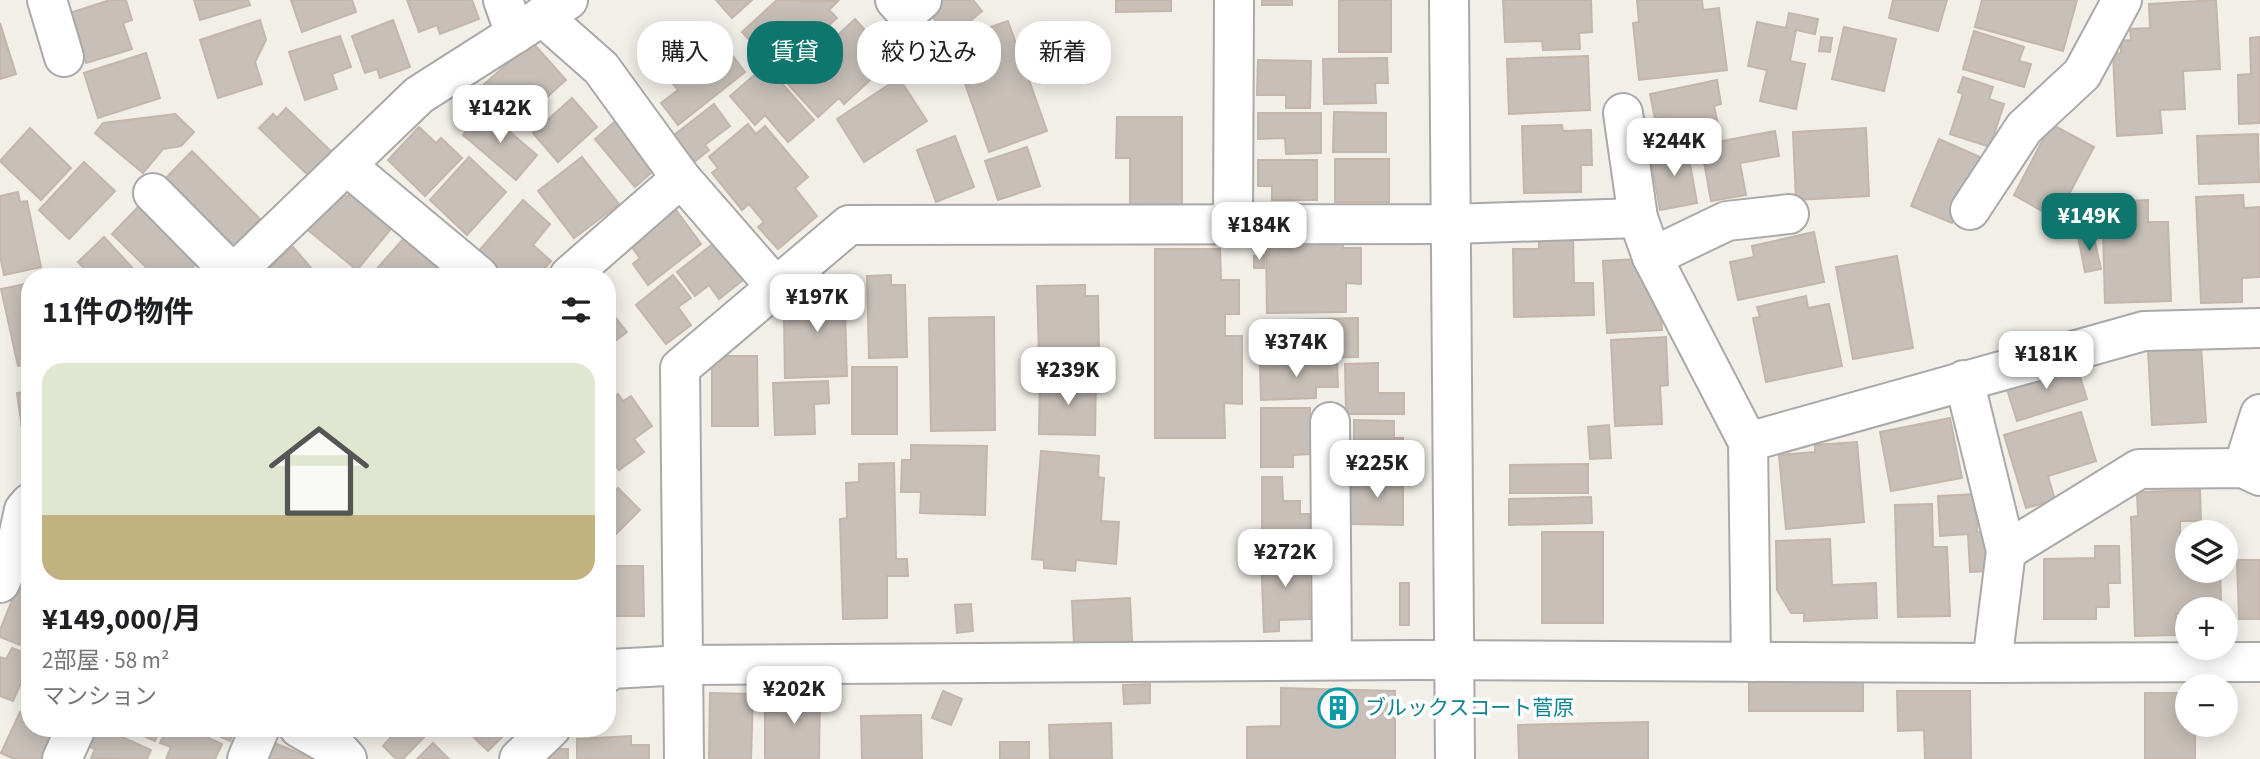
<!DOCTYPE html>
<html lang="ja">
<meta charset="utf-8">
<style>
:root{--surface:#fff;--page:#f2f2f2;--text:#202124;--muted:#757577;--line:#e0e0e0;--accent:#0f766e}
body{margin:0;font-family:"Source Sans 3","Noto Sans JP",sans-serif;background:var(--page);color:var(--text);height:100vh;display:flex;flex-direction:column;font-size:26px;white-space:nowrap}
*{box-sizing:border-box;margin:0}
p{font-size:23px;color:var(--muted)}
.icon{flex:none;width:38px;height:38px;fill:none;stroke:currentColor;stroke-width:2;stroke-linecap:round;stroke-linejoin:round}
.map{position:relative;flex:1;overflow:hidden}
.drawer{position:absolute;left:21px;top:268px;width:595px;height:469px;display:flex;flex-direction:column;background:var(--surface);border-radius:28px;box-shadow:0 4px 18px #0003}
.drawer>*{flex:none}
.guide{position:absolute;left:637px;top:21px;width:665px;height:63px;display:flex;gap:14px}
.tools{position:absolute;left:2175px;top:520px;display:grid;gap:14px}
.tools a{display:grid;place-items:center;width:63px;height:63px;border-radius:50%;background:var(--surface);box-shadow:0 4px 18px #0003;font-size:35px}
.price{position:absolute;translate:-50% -60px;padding:0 16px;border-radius:14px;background:#fff;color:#222;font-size:23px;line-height:46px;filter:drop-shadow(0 2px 4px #0008)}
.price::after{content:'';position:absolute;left:50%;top:42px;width:21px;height:16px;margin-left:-10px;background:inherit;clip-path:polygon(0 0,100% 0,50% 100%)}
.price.current{background:var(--accent);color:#fff}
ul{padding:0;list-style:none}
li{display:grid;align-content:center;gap:14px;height:371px;padding:0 21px}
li+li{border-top:2px solid var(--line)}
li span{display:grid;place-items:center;height:217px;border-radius:21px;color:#555}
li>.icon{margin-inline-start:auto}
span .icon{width:126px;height:126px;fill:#fffc;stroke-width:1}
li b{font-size:30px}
h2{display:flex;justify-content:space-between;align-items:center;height:84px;padding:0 21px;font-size:30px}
.pill{padding:0 24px;border-radius:28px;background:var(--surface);box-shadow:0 4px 18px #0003;font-size:24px;line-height:63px}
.pill.current{background:var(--accent);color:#fff}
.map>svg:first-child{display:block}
.building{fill:#c7bfb8;stroke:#c4b6ab;stroke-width:2}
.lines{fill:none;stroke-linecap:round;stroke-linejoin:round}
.minor-casing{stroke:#a9a9a9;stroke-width:42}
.minor{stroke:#fff;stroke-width:38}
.labels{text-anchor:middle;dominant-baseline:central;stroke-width:7;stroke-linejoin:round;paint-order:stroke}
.culture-label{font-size:21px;fill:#0d838f;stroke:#fff;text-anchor:start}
</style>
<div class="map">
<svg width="2260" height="759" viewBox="0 0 2260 759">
<rect width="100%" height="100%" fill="#f2efe9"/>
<g class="building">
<polygon points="110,0 126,0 132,20 123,23 132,49 86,63 70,13"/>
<polygon points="194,0 248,0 250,5 200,20"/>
<polygon points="291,0 352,0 356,12 302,32"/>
<polygon points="407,0 472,0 479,19 440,34 437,25 419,32"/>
<polygon points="716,0 752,0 732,18"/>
<polygon points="777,0 838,1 829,10 837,18 778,71 742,32"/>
<polygon points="937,0 973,0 982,11 958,31 953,25 945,32 926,9"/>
<polygon points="1116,0 1171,0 1171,11 1116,12"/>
<rect x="1262" y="0" width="30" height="5"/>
<rect x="1339" y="0" width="52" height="52"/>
<polygon points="1503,0 1591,0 1592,32 1579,33 1580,49 1543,50 1542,41 1505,42"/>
<polygon points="1637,0 1702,0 1703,10 1719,8 1727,70 1639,80 1633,23 1639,22"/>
<polygon points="1893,0 1947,0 1938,31 1889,18"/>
<polygon points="1982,0 2077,0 2063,51 1975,27"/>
<polygon points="2216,0 2220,69 2183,71 2185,109 2160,110 2162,133 2117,136 2113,54 2121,53 2121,41 2131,40 2130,29 2150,28 2149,4"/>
<polygon points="1789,13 1818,19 1815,34 1796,30 1790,61 1805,64 1796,109 1760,101 1767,70 1748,66 1757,22 1786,28"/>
<polygon points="855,19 892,60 844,104 839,98 818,117 787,83"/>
<polygon points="260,20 266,40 255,62 262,84 218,98 200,40"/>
<polygon points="393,20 410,67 380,78 377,69 365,73 352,36"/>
<polygon points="1008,21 1047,131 989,152 950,41"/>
<polygon points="0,23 16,74 0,79"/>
<polygon points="1844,27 1896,39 1884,91 1832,79"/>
<polygon points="1974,31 2024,47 2019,61 2031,64 2024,87 1963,69"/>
<polygon points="340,36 351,67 332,74 337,89 305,100 289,52"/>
<polygon points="1821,37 1832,38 1830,52 1819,51"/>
<polygon points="2260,37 2260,123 2239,124 2238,75 2251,74 2250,38"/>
<polygon points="720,39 745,72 678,125 661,103 678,90 669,79"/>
<polygon points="532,42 566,80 517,124 483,85"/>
<polygon points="146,53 160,98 98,118 84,73"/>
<polygon points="1588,56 1590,110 1509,114 1507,59"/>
<polygon points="1387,58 1388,83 1375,83 1376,103 1324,104 1323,59"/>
<polygon points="1258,60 1311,61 1310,108 1286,108 1286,95 1257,95"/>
<polygon points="766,65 814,120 788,142 765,115 755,125 730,96"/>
<polygon points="1963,77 1993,87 1989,99 2004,104 1990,147 1950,134 1963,94 1958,92"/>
<polygon points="899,78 927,121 864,162 837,119"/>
<polygon points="1717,80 1721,104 1714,106 1720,134 1676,143 1670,116 1655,119 1650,94"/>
<polygon points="572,98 597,127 558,162 533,133"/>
<polygon points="714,104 730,126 705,145 709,150 694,162 674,135"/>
<polygon points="286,108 335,155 312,179 259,128 273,114 277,118"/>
<polygon points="484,110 537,155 516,180 463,135"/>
<polygon points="1334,112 1386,113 1386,152 1333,152"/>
<polygon points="1258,113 1321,113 1321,153 1286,154 1285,138 1258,139"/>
<polygon points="175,114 194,132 181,146 163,149 143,173 95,133 103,123"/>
<polygon points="620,117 660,165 635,187 595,139"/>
<polygon points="1117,117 1182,117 1182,206 1130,206 1130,158 1116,158"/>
<polygon points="748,124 756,134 765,126 808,177 795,188 817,216 778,249 758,227 764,222 749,204 742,210 712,173 718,168 709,157"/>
<polygon points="2051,124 2094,147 2056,219 2014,195"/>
<polygon points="1562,125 1563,131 1591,130 1592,165 1581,165 1581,192 1524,193 1522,126"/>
<polygon points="419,127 436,143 441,138 462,158 425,196 388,160"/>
<polygon points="30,128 71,168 41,200 0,161"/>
<polygon points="1866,128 1869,196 1796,200 1793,132"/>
<polygon points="1775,131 1779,156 1740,163 1746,195 1711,201 1701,145"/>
<polygon points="2258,134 2259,182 2199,184 2197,136"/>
<polygon points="955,136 974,187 936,202 917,150"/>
<polygon points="1939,139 1980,157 1952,223 1911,206"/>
<polygon points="1027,147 1040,186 998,200 985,161"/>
<polygon points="1687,147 1697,203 1660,210 1650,154"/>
<polygon points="192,151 260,219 234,246 165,179"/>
<polygon points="469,157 506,192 467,235 430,200"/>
<polygon points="582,157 619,204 574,238 538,191"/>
<rect x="1335" y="159" width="54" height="43"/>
<polygon points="1258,160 1317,160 1317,200 1272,200 1272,186 1258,186"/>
<polygon points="84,162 115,191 69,239 39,210"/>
<polygon points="354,189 376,208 372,213 391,229 357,270 308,230 340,192 347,197"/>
<polygon points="18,192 20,202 27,201 41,267 4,275 0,256 0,196"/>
<polygon points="2243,195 2244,208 2260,207 2260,277 2242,278 2242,302 2201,303 2196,197"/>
<polygon points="523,200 550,224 533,245 551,261 538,276 507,276 478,252"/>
<polygon points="2148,200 2148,222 2168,222 2171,301 2105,303 2103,233 2099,233 2099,217 2123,216 2123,201"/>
<polygon points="140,205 198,262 184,276 155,276 112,234"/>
<polygon points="676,210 701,244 648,285 633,264 640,258 627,241 646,233"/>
<polygon points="1814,232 1824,282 1738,300 1730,262 1754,257 1752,246"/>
<polygon points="2093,233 2101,269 2085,272 2078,236"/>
<polygon points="1343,234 1343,248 1361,248 1361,284 1346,283 1346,312 1267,313 1266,247 1319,246 1319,235"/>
<polygon points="406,236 446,271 442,276 375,276 372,274"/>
<polygon points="104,237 140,276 91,276 78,262"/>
<polygon points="1539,238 1573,238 1574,283 1593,283 1594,315 1514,317 1513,249 1539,249"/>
<polygon points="714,243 743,280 719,299 709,285 695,296 677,272"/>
<polygon points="293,247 318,276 260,276"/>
<polygon points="1155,249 1220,249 1221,280 1239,280 1239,314 1225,314 1225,336 1242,336 1242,404 1224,403 1225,438 1155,438"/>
<polygon points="1264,255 1264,268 1254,268 1254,256"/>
<polygon points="1897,256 1913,348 1853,359 1836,267"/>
<polygon points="1636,259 1660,299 1662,330 1607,333 1603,261"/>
<polygon points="673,275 691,298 678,307 691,325 666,344 636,305"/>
<polygon points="891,275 891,285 905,285 907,357 869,358 867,276"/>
<polygon points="844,281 847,376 785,378 784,318 792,318 791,301 809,301 809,282"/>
<polygon points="30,283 30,363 18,366 1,289"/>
<polygon points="1085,285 1085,296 1098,296 1099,353 1039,355 1037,286"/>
<polygon points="1806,296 1808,308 1829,304 1842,366 1766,382 1753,318 1760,317 1757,307"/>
<polygon points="607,307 627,332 607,347"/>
<polygon points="994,317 995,430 931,431 929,318"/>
<polygon points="1358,318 1358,357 1263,359 1263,330 1287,330 1287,320"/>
<polygon points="1666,337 1668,385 1660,386 1662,424 1615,426 1611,340"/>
<polygon points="2201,346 2206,422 2152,425 2148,349"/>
<polygon points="712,356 757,356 758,426 712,426"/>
<polygon points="1337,361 1338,387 1316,387 1316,398 1261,400 1260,363"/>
<polygon points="2075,361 2087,399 2017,421 2005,383"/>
<polygon points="1378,363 1378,393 1404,393 1404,414 1346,414 1345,364"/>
<rect x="852" y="367" width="45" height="67"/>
<polygon points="1040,378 1096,379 1095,435 1039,434"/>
<polygon points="828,381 829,403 814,404 815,434 775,435 773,383"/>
<polygon points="30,391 30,443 24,443 17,393"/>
<polygon points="618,394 623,401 631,396 652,426 634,439 644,452 619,470 607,453 607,401"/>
<polygon points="1261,408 1310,408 1311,454 1293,455 1293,467 1261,467"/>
<polygon points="2081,412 2096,461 2048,476 2055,500 2026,508 2004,435"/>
<polygon points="1950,418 1962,478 1891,491 1880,432"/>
<polygon points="1354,420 1394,421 1394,438 1403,438 1403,464 1379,464 1378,455 1354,455"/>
<polygon points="1609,425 1611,458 1590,459 1588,427"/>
<polygon points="1857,442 1864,522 1786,529 1779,455 1815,452 1815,445"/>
<polygon points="911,445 987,446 985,515 920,513 921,492 901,492 902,460 911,460"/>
<polygon points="1041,451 1099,456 1098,477 1104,478 1101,521 1119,522 1116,564 1076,560 1075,571 1044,568 1044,560 1032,559"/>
<polygon points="894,463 896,559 907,559 908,576 887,576 887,618 843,619 840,519 847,518 846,483 859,482 859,464"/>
<polygon points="1588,464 1588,493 1510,493 1510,465"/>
<polygon points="1350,475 1403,475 1403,525 1350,524"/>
<polygon points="1262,477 1282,477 1283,501 1300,501 1300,514 1309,514 1309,546 1262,547"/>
<polygon points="618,488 640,510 611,539 612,566 643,566 644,616 607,616 607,499"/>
<polygon points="2200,490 2201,521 2180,521 2180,559 2188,558 2188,570 2220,570 2221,600 2189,601 2188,613 2176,614 2176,635 2135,636 2131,517 2138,516 2137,492"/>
<polygon points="1976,494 1977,532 1987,532 1989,571 1970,572 1968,534 1940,536 1938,496"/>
<polygon points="1591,497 1592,523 1509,525 1509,499"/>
<polygon points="1932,504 1933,547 1947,547 1950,616 1898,617 1895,505"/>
<rect x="1542" y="532" width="61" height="91"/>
<polygon points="1830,539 1832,585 1876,583 1877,618 1804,621 1804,613 1791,613 1777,590 1776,541"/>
<polygon points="2095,546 2119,546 2120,583 2108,583 2109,607 2096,607 2096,619 2044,619 2044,559 2095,558"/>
<polygon points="1308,554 1310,619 1279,620 1279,631 1264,632 1261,555"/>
<polygon points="2237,560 2260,560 2260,619 2239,619"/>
<polygon points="23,573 30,576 30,636 25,647 0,637 0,630"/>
<rect x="1400" y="583" width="9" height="42"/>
<polygon points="1130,598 1132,641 1074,644 1072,601"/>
<polygon points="971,604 973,631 957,633 955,605"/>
<polygon points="12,648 30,655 30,663 13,701 0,696 0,657 6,659"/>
<rect x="1749" y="677" width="114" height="34"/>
<polygon points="1150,684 1150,703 1124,704 1123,685"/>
<polygon points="1281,688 1395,691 1395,759 1247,759 1247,727 1281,726"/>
<polygon points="778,689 820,689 819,759 765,759 765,712 777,712"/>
<polygon points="943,691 962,699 951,725 932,718"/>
<polygon points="1897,691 1970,691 1971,759 1925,759 1924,730 1898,731"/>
<polygon points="710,693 753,694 751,759 709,759"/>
<polygon points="2145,693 2188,693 2188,724 2195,724 2195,759 2145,759"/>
<polygon points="20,712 30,716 30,728 54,728 41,759 14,759 1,753"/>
<polygon points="921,715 922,759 862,759 861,716"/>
<polygon points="1648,722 1648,759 1519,759 1518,725"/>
<polygon points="1111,723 1112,759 1050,759 1049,725"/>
<polygon points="92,728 102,728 151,750 147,759 91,758 95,749 85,745"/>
<polygon points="125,728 160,728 155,741"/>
<polygon points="167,728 187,728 222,744 215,759 166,759 171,747 160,743"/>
<polygon points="201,728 235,728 230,741"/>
<polygon points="386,728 433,728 403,759 396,759 383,746 393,735"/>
<polygon points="464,728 511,728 488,751"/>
<polygon points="631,736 631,745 649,745 649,759 577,759 577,739"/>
<polygon points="272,742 313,759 265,759"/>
<rect x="1000" y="742" width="29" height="17"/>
<polygon points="433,743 449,759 417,759"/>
<rect x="548" y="749" width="20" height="10"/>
</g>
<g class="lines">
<g class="minor-casing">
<g id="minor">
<polyline points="47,0 64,57"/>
<polyline points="503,0 515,34"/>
<polyline points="895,0 907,13 922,0"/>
<polyline points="1449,0 1455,759"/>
<polyline points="542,16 601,68 681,178 776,287"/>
<polyline points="1623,113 1638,218 1652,257 1748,442 1751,662"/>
<polyline points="346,165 479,276"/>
<polyline points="153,193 233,274"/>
<polyline points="1970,210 2024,128 2082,74 2122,0"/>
<polyline points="1233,224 1234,0"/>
<polyline points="1652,257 1727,221 1789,214"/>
<polyline points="231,276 419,95 568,0"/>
<polyline points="569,276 681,178"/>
<polyline points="1964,380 2006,551 1992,663"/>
<polyline points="1330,422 1332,660"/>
<polyline points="1748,442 2144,331 2260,328"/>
<polyline points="2243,468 2260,414"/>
<polyline points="2006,551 2139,469 2243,468 2260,476"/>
<polyline points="0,583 16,547 24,510 30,503"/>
<polyline points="607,673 611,669 684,665 1413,660 1992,663 2260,662"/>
<polyline points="299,728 340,751 347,759"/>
<polyline points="62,759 76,728"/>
<polyline points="247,759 260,728"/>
<polyline points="519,759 551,728"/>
<polyline points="684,759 680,368 849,225 1451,224 1638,218"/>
</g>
</g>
<use href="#minor" class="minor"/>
</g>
<defs>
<g id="building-ring" transform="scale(2.0125)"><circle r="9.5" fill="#fff" stroke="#0f9aa8" stroke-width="1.5"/><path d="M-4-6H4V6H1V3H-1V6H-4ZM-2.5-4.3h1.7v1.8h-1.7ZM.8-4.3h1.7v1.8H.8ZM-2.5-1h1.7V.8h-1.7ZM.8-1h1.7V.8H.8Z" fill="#0f9aa8"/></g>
</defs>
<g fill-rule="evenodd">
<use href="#building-ring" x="1338" y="708"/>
</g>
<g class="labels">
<g class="culture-label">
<text x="1365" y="708">ブルックスコート菅原</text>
</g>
</g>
</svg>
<div class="tools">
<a><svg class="icon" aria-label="layers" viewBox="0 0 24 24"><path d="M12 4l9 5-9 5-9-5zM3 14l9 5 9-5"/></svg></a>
<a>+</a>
<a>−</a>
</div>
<b class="price" style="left:500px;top:145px">¥142K</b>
<b class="price" style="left:1674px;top:178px">¥244K</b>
<b class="price current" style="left:2089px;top:253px">¥149K</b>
<b class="price" style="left:1259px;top:262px">¥184K</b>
<b class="price" style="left:817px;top:334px">¥197K</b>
<b class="price" style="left:1296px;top:379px">¥374K</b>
<b class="price" style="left:2046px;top:391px">¥181K</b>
<b class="price" style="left:1068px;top:407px">¥239K</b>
<b class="price" style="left:1377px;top:500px">¥225K</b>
<b class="price" style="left:1285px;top:589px">¥272K</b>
<b class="price" style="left:794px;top:726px">¥202K</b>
<div class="guide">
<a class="pill">購入</a>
<a class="pill current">賃貸</a>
<a class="pill">絞り込み</a>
<a class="pill">新着</a>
</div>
<section class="drawer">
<h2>11件の物件<svg class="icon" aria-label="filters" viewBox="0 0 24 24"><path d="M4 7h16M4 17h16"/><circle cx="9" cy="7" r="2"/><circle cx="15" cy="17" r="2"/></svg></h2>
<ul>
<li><span style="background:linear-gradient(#dfe7d0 70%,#c2b280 0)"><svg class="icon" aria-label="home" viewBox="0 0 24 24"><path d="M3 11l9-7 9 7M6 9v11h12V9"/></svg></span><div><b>¥149,000/月</b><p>2部屋 · 58 m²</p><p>マンション</p></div></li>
</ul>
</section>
</div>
